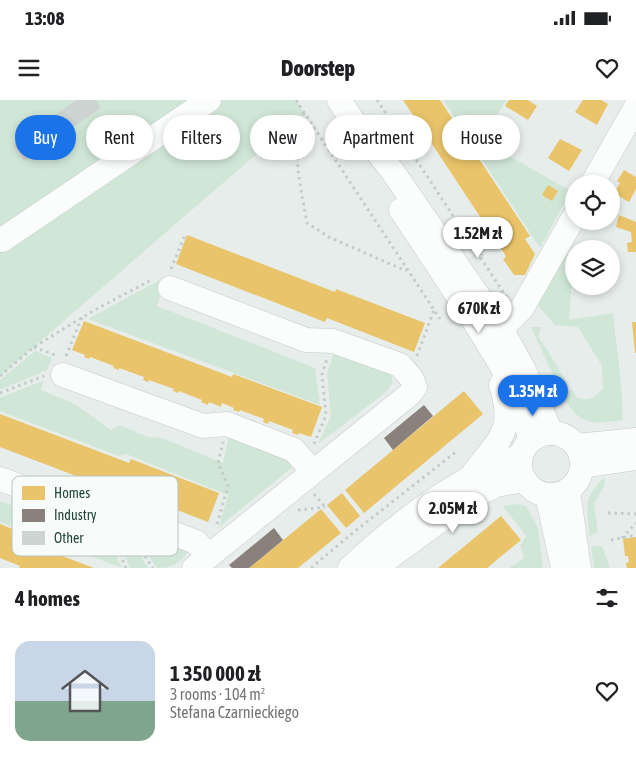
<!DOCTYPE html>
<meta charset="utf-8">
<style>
:root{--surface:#fff;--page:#f2f2f2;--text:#202124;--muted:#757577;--accent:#1a73e8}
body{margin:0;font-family:"Asap Condensed",sans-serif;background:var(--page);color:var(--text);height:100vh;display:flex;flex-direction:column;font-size:19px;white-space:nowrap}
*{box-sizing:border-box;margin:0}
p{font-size:16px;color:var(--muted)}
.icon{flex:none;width:28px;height:28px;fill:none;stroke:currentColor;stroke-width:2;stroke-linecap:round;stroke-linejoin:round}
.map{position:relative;height:468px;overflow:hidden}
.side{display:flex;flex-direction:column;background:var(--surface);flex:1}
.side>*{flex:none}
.top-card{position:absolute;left:15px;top:15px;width:606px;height:45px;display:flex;gap:10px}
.fabs{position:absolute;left:565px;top:75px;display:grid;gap:10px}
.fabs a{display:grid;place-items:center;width:55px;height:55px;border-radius:50%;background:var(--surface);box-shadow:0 2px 8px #0003;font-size:25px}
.price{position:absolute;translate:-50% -42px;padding:0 11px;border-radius:18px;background:#fff;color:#222;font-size:16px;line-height:32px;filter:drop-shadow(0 1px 2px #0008)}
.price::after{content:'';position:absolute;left:50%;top:30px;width:15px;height:11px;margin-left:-8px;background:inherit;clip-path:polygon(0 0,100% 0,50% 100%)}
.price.active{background:var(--accent);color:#fff}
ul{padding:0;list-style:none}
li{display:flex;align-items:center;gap:15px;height:125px;padding:0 15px}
li span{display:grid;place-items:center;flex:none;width:140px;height:100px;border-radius:15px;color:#555}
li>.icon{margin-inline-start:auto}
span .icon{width:60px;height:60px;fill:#fffc;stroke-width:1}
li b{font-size:21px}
h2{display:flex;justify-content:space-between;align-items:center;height:60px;padding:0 15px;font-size:21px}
.chip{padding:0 18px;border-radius:22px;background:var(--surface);box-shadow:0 2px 8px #0003;font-size:18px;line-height:45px}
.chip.active{background:var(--accent);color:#fff}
.status{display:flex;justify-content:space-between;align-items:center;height:35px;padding:0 25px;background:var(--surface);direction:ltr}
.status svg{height:14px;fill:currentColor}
header{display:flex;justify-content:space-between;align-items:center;height:65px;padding:0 15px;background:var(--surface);font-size:22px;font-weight:800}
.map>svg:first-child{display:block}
.green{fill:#d0e7d7}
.homes{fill:#e9c46a}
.industry{fill:#8a817c}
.building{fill:#ced4d2}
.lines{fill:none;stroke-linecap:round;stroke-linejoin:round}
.minor-casing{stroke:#c4cac8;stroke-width:25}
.path{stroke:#c2ccca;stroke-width:3;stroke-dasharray:2.5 4;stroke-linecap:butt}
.minor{stroke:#fbfcfc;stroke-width:24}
.key{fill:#f7fbf9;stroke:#b7c4c0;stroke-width:1}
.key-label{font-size:14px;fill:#22443b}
</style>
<div class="status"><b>13:08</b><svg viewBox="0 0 49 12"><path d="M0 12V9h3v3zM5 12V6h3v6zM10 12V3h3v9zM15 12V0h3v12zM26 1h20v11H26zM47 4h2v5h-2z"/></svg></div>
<header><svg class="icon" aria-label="menu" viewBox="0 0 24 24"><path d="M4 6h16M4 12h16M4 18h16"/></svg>Doorstep<svg class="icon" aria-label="heart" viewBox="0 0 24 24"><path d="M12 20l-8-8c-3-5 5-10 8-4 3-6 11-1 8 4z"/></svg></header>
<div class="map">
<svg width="636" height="468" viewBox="0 0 636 468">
<rect width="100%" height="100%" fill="#e7edea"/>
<g class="green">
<polygon points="0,0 297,0 304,13 0,276"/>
<polygon points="443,0 506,0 482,41 571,91 540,148"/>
<path d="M574,153l-5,67 44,-7 8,70 2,37c-35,5 -43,5 -62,-26l11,-5 5,9c12,3 17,0 26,-9l-1,-23 -24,-39 -23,-2 -18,-21 23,-49z"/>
<polygon points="167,176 157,206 315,268 320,305 88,219"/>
<polygon points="531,227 541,227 538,236 568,284 559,288"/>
<polygon points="336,246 390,272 393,283 386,292 318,344 331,316 327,274"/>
<polygon points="35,251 52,258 47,270 0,290 0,280"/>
<polygon points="44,280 41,290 75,304 111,330 119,325 148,337 162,338 223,363 230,330 293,354 295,365 219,427 228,395 126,354 119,356 0,311 0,298"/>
<path d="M605,377l-1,10 -10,17 4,28 -8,4c-4,-27 -7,-40 15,-59z"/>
<polygon points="0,401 110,443 122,468 0,422"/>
<polygon points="516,404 526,406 538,428 543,468 509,468 524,458 520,446 526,436 503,406"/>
<path d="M125,422l61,23 2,7c-9,12 -16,16 -31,16z"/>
<polygon points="123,430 148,468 130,468 118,440"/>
<polygon points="591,446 602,446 610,468 594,468"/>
</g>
<g class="homes">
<polygon points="403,0 440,0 530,136 525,139 535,154 525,175 514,175 503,159 506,157 504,153"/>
<polygon points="509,0 528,0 537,6 528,20 505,6"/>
<polygon points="583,0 601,0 608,4 597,25 575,12"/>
<polygon points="560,39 582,50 569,71 548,58"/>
<polygon points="624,70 636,77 636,89 629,102 614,93 620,83 617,81"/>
<polygon points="548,85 558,91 552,101 542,95"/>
<polygon points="619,115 636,122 636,152 628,152 627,143 632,142 631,132 616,127"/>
<polygon points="187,135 335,192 336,189 425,223 414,252 327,218 325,222 176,164"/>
<polygon points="616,155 617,177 611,177 611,156"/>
<polygon points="84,221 232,277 233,274 322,307 311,337 299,333 298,335 292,333 293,330 269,321 268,324 263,322 264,319 240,310 239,312 233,310 234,308 222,303 221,307 209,302 208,305 201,302 202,300 179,291 178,293 173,291 174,289 149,280 148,282 143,280 144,277 119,268 119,270 113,268 114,266 90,257 89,259 84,257 85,255 72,250"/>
<polygon points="632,222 636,222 636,253 635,253"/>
<polygon points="464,291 483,314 364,413 345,390"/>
<polygon points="0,314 129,363 131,359 219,393 208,422 120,388 118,392 0,347"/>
<polygon points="342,393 360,416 346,428 327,405"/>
<polygon points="321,409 341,433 298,468 249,468"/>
<polygon points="501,416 521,440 487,468 438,468"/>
<polygon points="0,424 31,436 28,443 94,468 19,468 20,466 0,458"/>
<polygon points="636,437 636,468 627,468 626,463 629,462 628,456 625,456 623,439"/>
</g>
<g class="industry">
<polygon points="424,305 433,316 393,350 384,338"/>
<polygon points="274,428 283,440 249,468 232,468 229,465"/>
</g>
<polygon class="building" points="76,0 96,0 101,8 24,61 13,44"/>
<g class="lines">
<g class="minor-casing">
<g id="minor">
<polyline points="339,0 351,18 393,72 503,232 524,270 551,333"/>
<polyline points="592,84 636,7"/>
<path d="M401,110c25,37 49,74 73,111 24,38 49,75 56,120"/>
<polyline points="2,140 209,0"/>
<polyline points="170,188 306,240 333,241 400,265 412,279 415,287 410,294 194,468"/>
<polyline points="496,245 507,223 522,208 574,117"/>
<polyline points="63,275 203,326 227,324 294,350 313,372"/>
<circle cx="551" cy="364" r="31"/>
<polyline points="577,346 636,340"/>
<polyline points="582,366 636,358"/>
<path d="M471,377c25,-36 46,-44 30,-92"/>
<polyline points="0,379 106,418 125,415 196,442 209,456"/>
<polyline points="568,391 579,468"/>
<polyline points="547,395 563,468"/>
<path d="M350,468c48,-45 108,-91 171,-112"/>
<polyline points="375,468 469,399 496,385 525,380"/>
</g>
</g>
<g class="path">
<polyline points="296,0 440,219"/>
<polyline points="377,0 507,198"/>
<path d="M304,13c-13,39 -4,70 3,110l22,14 75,33h3"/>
<polyline points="171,169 186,133"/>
<polyline points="34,247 58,256"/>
<polyline points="66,256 82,217"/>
<polyline points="417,256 434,210"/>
<polyline points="0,276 34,247 93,211 153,179"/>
<polyline points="0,293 44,276"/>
<polyline points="314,344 326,315 322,274 327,259"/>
<polyline points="314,394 324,406"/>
<polyline points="298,410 325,407"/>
<polyline points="608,413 636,414"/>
<polyline points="217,424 228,386 218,363 223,342"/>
<polyline points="116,436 114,440 126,468"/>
<polyline points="622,438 636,423"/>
<polyline points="134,440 153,468"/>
<polyline points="611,440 636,435"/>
<polyline points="311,468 349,436 457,351"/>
</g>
<use href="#minor" class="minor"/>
</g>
<rect x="12" y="376" width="166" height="80" rx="8" class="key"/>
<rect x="22" y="386" width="23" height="14" fill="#e9c46a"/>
<rect x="22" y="409" width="23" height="13" fill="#8a817c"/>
<rect x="22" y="431" width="23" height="14" fill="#ced4d2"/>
<g class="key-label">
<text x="54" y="398">Homes</text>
<text x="54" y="420">Industry</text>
<text x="54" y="443">Other</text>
</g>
</svg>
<div class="fabs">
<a><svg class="icon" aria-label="locate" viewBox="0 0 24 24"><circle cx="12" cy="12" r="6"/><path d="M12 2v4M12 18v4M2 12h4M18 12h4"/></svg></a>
<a><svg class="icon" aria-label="layers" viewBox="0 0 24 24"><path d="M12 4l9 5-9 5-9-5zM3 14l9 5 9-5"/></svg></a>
</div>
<b class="price" style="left:478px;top:159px">1.52M zł</b>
<b class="price" style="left:479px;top:234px">670K zł</b>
<b class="price active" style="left:533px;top:317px">1.35M zł</b>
<b class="price" style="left:453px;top:434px">2.05M zł</b>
<div class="top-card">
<a class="chip active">Buy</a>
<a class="chip">Rent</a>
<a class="chip">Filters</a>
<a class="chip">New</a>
<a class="chip">Apartment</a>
<a class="chip">House</a>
</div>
</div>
<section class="side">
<h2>4 homes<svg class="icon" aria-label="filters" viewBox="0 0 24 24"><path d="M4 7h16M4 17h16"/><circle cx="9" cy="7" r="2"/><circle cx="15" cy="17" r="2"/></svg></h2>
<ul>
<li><span style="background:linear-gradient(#c9d6e8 60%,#7fa58c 0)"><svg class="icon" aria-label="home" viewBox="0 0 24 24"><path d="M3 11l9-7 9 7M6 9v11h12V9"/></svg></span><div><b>1 350 000 zł</b><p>3 rooms · 104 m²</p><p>Stefana Czarnieckiego</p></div><svg class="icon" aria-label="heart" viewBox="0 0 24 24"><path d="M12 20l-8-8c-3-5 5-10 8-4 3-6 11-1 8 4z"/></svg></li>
</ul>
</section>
